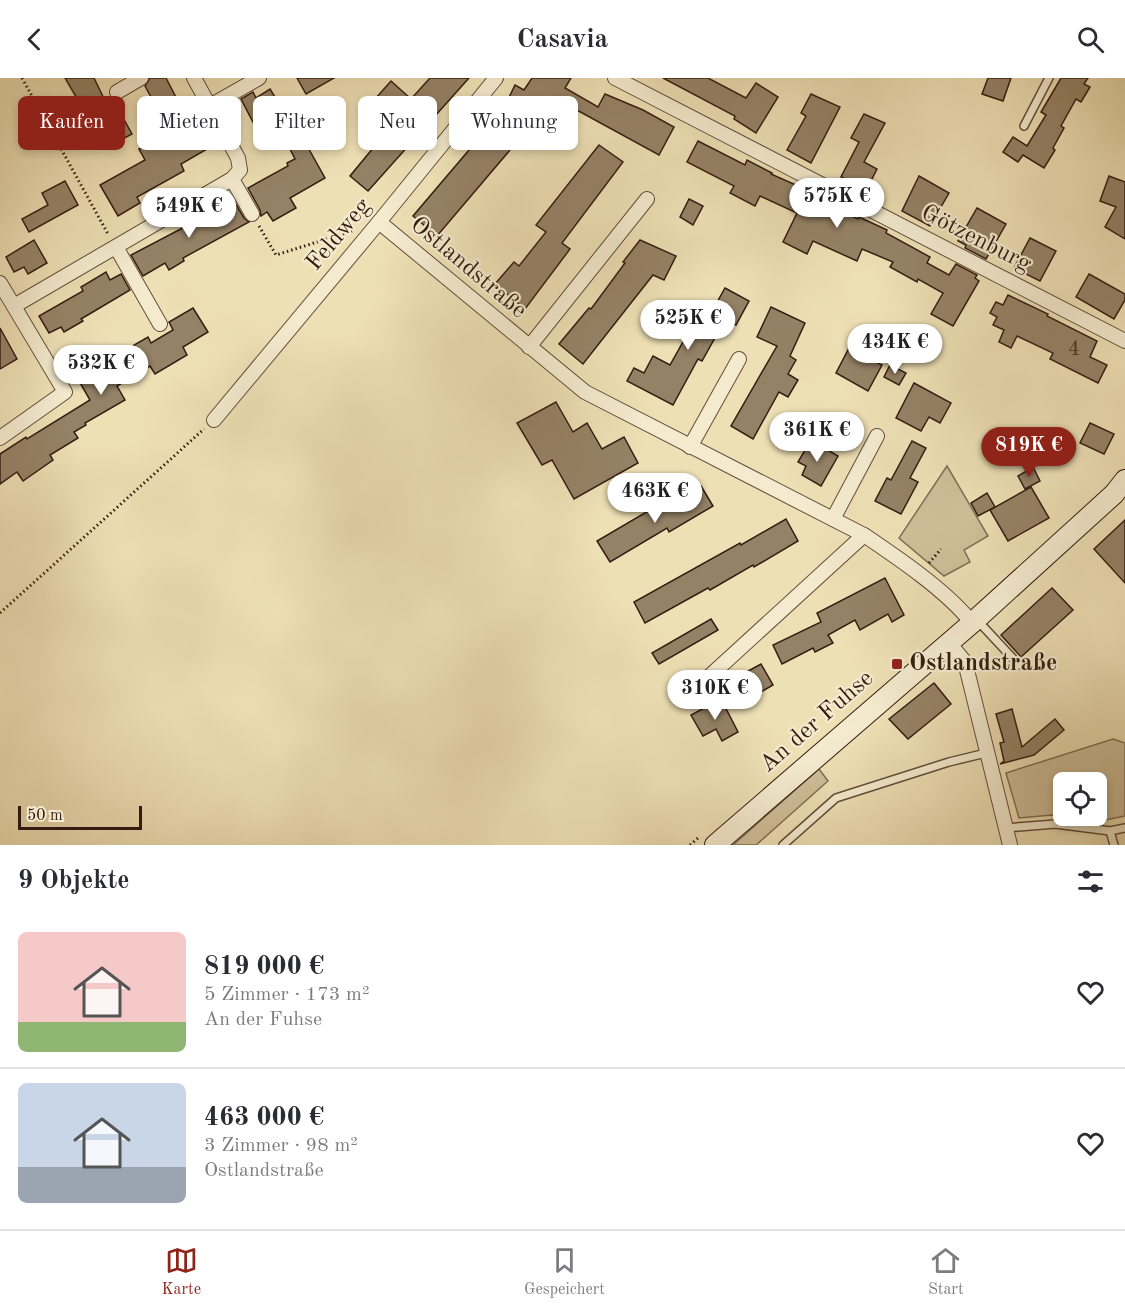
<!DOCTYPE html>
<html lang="de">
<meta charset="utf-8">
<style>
:root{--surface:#fff;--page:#f7f7f7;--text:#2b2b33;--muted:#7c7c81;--line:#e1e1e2;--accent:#8f2418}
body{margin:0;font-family:"Old Standard TT",serif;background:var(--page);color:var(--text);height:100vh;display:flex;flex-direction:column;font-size:22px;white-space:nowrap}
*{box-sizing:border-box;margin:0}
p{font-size:20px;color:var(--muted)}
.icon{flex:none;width:33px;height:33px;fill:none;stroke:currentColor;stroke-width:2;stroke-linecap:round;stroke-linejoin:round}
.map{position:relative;height:767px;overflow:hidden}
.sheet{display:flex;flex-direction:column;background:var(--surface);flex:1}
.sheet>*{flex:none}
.guide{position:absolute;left:18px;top:18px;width:600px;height:54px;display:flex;gap:12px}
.fabs{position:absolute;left:1053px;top:694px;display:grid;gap:12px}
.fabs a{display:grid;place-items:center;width:54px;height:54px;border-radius:9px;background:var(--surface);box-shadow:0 3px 9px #0003;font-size:30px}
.scale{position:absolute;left:18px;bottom:15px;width:124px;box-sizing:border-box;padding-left:6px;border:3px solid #351c11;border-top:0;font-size:16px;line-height:21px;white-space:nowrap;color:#351c11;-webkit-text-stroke:4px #f4ebcf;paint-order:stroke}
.price{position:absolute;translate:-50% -51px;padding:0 14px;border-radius:21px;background:#fff;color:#222;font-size:20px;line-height:39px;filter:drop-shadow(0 2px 3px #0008)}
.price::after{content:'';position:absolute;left:50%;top:36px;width:18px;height:14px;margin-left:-9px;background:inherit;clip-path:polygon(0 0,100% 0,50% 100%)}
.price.current{background:var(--accent);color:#fff}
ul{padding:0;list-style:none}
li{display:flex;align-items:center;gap:18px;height:150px;padding:0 18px}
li+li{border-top:2px solid var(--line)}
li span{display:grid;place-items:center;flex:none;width:168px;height:120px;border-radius:9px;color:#555}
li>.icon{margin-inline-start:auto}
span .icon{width:72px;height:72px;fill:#fffc;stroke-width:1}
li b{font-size:26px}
h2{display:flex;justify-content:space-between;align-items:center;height:72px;padding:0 18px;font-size:26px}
.pill{padding:0 21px;border-radius:9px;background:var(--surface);box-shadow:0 3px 9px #0003;font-size:21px;line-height:54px}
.pill.current{background:var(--accent);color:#fff}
header{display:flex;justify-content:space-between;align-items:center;height:78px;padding:0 18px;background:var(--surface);font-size:27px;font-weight:700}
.dock{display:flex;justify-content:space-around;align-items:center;height:84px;border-top:2px solid var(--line);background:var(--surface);font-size:16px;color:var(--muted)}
.dock a{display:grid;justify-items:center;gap:3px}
.dock .current{color:var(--accent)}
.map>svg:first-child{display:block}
.green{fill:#cfbf99;stroke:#826e55;stroke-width:1.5}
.building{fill:#958266;stroke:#351c11;stroke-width:1.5}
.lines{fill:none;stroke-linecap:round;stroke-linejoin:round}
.lane-casing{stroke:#634d3a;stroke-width:10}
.street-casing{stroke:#634d3a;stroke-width:16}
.secondary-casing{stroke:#351c11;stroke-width:22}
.path{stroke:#351c11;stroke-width:3;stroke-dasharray:1.5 3;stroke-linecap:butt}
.lane{stroke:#f4ebcf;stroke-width:7}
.street{stroke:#f4ebcf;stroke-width:14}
.secondary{stroke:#f4ebcf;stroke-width:20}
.poi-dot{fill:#8f2418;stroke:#f4ebcf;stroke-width:2}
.labels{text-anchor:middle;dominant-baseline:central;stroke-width:4.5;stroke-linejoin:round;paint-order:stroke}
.number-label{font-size:21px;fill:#4d3626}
.street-label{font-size:24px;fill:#351c11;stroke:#f4ebcf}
.poi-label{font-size:24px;font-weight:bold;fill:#351c11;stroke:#f4ebcf;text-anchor:start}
</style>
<header><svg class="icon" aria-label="back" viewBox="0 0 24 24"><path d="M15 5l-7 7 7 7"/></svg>Casavia<svg class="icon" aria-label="search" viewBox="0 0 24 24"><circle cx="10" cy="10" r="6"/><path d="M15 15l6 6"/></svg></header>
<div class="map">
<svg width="1125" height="767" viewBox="0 0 1125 767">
<rect width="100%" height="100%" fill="#eee0b5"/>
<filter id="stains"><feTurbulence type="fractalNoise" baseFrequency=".00333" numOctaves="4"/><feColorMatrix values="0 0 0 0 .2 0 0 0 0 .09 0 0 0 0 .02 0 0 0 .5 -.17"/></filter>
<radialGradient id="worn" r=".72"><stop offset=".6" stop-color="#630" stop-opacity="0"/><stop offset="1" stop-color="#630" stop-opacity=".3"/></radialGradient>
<g class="green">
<polygon points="947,388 988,458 964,472 970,484 944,498 899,460"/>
<polygon points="1113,661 1125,665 1125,738 1105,742 1066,738 1096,738 1096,705 1064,705 1063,738 1052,737 1019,740 1006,695"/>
<polygon points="819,691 828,703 756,767 733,767"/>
</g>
<g class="building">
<polygon points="65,0 94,0 110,33 117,29 132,56 106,70"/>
<polygon points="150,0 166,0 182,31 185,29 193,43 198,40 214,67 181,86 184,93 137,119 140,125 118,138 100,107 145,82 139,71 170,54 145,8"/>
<polygon points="297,0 334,0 306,16"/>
<polygon points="430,0 469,0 368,113 350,98 398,40 376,20 391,3 411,21"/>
<polygon points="532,0 571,0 565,10 598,29 605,16 643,32 674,49 659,77 575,31 568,42 555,35 534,59 527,52 437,158 413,138 503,32 515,7 524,12"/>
<polygon points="663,0 708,0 746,20 756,5 778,19 756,55 734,41 735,38"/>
<polygon points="988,0 1011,0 1003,23 982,16"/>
<polygon points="1061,0 1088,0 1084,6 1090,9 1081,24 1076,21 1061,48 1064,50 1053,70 1055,72 1044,90 1023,77 1018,84 1003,74 1013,59 1027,68 1046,37 1041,34"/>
<polygon points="270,11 284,34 256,50 241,21 253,14 256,20"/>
<polygon points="811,16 840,29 811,85 787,72 806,38 801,35"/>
<polygon points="864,36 885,45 864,84 877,91 867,111 841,99 859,64 851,60"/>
<polygon points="301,57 325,100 290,120 296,130 273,143 267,134 261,138 260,132 248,110 288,88 287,85 295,81 287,65"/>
<polygon points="698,63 745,87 747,82 772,95 771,96 798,108 797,111 858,141 859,139 887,152 886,155 930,179 927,185 949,197 956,186 977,197 975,200 979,203 953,248 931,236 943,215 918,201 917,204 890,189 893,184 862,171 857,183 813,163 807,176 783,164 797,135 760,118 755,128 730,115 734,108 687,84"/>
<polygon points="599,67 623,84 562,165 570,171 525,231 495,206 514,184 519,188 546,154 536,147"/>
<polygon points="919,98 949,115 930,148 902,133"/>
<polygon points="1109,98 1125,104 1125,161 1105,149 1116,129 1100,123"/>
<polygon points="65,103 78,127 29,154 22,141 48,127 42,115"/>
<polygon points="689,121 703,128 693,147 680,139"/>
<polygon points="234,123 244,140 249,144 183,180 184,183 169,192 165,185 143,198 131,177"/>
<polygon points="977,130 1006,146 986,181 965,170 966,167 958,163"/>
<polygon points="1030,160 1056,173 1040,203 1014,190"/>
<polygon points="34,162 47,185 28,196 24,189 14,194 6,179"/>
<polygon points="640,162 676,178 664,202 653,197 583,286 559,266 589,230 591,231 625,185 623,184"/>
<polygon points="106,194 110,202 121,196 130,212 81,241 83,243 64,254 61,249 49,255 39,238 83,213 81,209"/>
<polygon points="1089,196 1125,216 1125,222 1114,241 1076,219"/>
<polygon points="725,210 749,223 736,247 725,242 702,283 698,281 673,327 627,303 634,290 644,295 653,278 670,287 693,246 702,251"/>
<polygon points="1008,217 1048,236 1047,238 1097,263 1090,279 1107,287 1098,305 1050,281 1053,275 1017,258 1011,270 999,264 1004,252 993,247 997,239 990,235 996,224 1003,227"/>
<polygon points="771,229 805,245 790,278 796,282 788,296 798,302 788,319 779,314 753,361 731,348 777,268 757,259"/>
<polygon points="193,230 208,254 183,269 187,277 155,296 150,288 117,308 125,322 85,345 86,347 74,354 78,360 50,377 53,382 23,403 17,394 0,406 0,376 26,359 27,361 90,322 79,303 124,277 122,274 148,259 151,265 173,252 169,244"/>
<polygon points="0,250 17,281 0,291"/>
<polygon points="849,270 882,287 868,313 836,295"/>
<polygon points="890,287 906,295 899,307 884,299"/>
<polygon points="914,305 951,325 940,345 929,339 921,353 896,340"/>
<polygon points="556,324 573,354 587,345 602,371 624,359 638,385 574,421 552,382 542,387 517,345"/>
<polygon points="1090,345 1114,356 1104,376 1080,365"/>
<polygon points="811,362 838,378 821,408 802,397 806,388 798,384"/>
<polygon points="912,363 926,370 910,400 918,404 901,436 875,423 887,400 891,402"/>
<polygon points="1033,389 1040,403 1025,411 1018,398"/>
<polygon points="701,408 713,428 669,454 667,450 610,484 597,463 655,429 657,433"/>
<polygon points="1031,409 1049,440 1008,463 990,432"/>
<polygon points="987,415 995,429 978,438 971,425"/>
<polygon points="786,441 798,463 754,489 753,487 710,512 708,510 645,545 634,524 740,465 741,467"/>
<polygon points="1125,442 1125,505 1094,471"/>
<polygon points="885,500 904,537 892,544 888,536 860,552 855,542 828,557 833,565 815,574 813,570 782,586 773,567 821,544 817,535"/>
<polygon points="1052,510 1073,532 1021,579 1001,557"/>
<polygon points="711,541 718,552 659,586 652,575"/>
<polygon points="761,586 773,607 749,621 737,599"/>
<polygon points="934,605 951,626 908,661 889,641"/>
<polygon points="721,621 738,654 722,663 716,651 703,658 691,637"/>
<polygon points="1012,631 1022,669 1055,641 1064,652 1034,677 1000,686 1004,683 1000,665 1004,664 996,636"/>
</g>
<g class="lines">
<g class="lane-casing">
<g id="lane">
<polyline points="1024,48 1049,0"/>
<polyline points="978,543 1019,587"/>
<polyline points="1005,750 1055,746 1110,753 1125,750"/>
<polyline points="1110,753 1114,767"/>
<polyline points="783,767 836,720 949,684 986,675"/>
</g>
</g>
<g class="street-casing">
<g id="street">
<polyline points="615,0 1125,263"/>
<polyline points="117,14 141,0"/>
<polyline points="210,28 259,0"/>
<polyline points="232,101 252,136"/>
<path d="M379,144l206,170 279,143c34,23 83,56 108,88"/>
<polyline points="116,169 160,246"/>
<polyline points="0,205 65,314 0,360"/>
<polyline points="14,228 232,101 240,92 238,80 194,0"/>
<polyline points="529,269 647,121"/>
<polyline points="214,342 379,144 496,0"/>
<polyline points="690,369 739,281"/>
<polyline points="833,441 877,358"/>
<polyline points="949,565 965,584 1010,767"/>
<polyline points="700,607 864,457"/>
</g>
</g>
<g class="secondary-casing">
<polyline id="secondary" points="715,767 972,545 1114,416 1125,402"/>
</g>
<g class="path">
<polyline points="22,0 108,156"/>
<polyline points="259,148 276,177 352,153"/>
<polyline points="929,485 941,471"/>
<polyline points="0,535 204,351"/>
<polyline points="690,767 699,759"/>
</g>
<use href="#lane" class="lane"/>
<use href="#street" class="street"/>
<use href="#secondary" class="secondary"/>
</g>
<rect class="poi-dot" x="891" y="580" width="12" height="12" rx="3"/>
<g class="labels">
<g class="number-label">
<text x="1074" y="271">4</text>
</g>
<g class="street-label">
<text transform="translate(339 157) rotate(-50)">Feldweg</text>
<text transform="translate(976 161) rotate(27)">Götzenburg</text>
<text transform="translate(468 190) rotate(40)">Ostlandstraße</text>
<text transform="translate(817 644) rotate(-41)">An der Fuhse</text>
</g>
<g class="poi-label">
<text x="909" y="586">Ostlandstraße</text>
</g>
</g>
<rect width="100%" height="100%" filter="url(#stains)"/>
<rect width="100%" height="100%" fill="url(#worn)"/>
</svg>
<div class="fabs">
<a><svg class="icon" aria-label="locate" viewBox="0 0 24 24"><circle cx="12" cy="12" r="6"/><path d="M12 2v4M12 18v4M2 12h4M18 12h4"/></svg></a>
</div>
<div class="scale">50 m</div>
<b class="price" style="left:837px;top:151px">575K €</b>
<b class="price" style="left:189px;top:161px">549K €</b>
<b class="price" style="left:688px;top:273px">525K €</b>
<b class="price" style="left:895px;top:297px">434K €</b>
<b class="price" style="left:101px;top:318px">532K €</b>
<b class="price" style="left:817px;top:385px">361K €</b>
<b class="price current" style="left:1029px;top:400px">819K €</b>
<b class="price" style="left:655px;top:446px">463K €</b>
<b class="price" style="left:715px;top:643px">310K €</b>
<div class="guide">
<a class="pill current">Kaufen</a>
<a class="pill">Mieten</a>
<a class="pill">Filter</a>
<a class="pill">Neu</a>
<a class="pill">Wohnung</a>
</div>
</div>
<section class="sheet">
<h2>9 Objekte<svg class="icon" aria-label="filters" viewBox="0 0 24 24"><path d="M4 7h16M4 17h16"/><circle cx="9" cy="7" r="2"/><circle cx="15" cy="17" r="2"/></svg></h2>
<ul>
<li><span style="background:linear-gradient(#f6c9c9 75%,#8fb573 0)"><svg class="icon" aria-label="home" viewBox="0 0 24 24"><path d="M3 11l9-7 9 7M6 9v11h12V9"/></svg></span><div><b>819 000 €</b><p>5 Zimmer · 173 m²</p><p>An der Fuhse</p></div><svg class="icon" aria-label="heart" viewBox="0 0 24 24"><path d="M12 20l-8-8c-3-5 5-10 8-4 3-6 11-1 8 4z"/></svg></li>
<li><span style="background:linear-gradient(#c9d6e8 70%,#9aa5b1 0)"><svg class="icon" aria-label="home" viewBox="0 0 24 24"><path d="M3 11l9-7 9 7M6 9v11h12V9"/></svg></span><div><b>463 000 €</b><p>3 Zimmer · 98 m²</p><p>Ostlandstraße</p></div><svg class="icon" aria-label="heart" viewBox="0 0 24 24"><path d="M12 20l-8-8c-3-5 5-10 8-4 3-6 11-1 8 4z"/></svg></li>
</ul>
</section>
<nav class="dock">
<a class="current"><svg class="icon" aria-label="map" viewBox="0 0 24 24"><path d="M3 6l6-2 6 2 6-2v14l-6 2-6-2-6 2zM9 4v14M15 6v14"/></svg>Karte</a>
<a><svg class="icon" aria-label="saved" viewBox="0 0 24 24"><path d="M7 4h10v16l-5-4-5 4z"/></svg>Gespeichert</a>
<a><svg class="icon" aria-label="home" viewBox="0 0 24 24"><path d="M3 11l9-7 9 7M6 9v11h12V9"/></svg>Start</a>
</nav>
